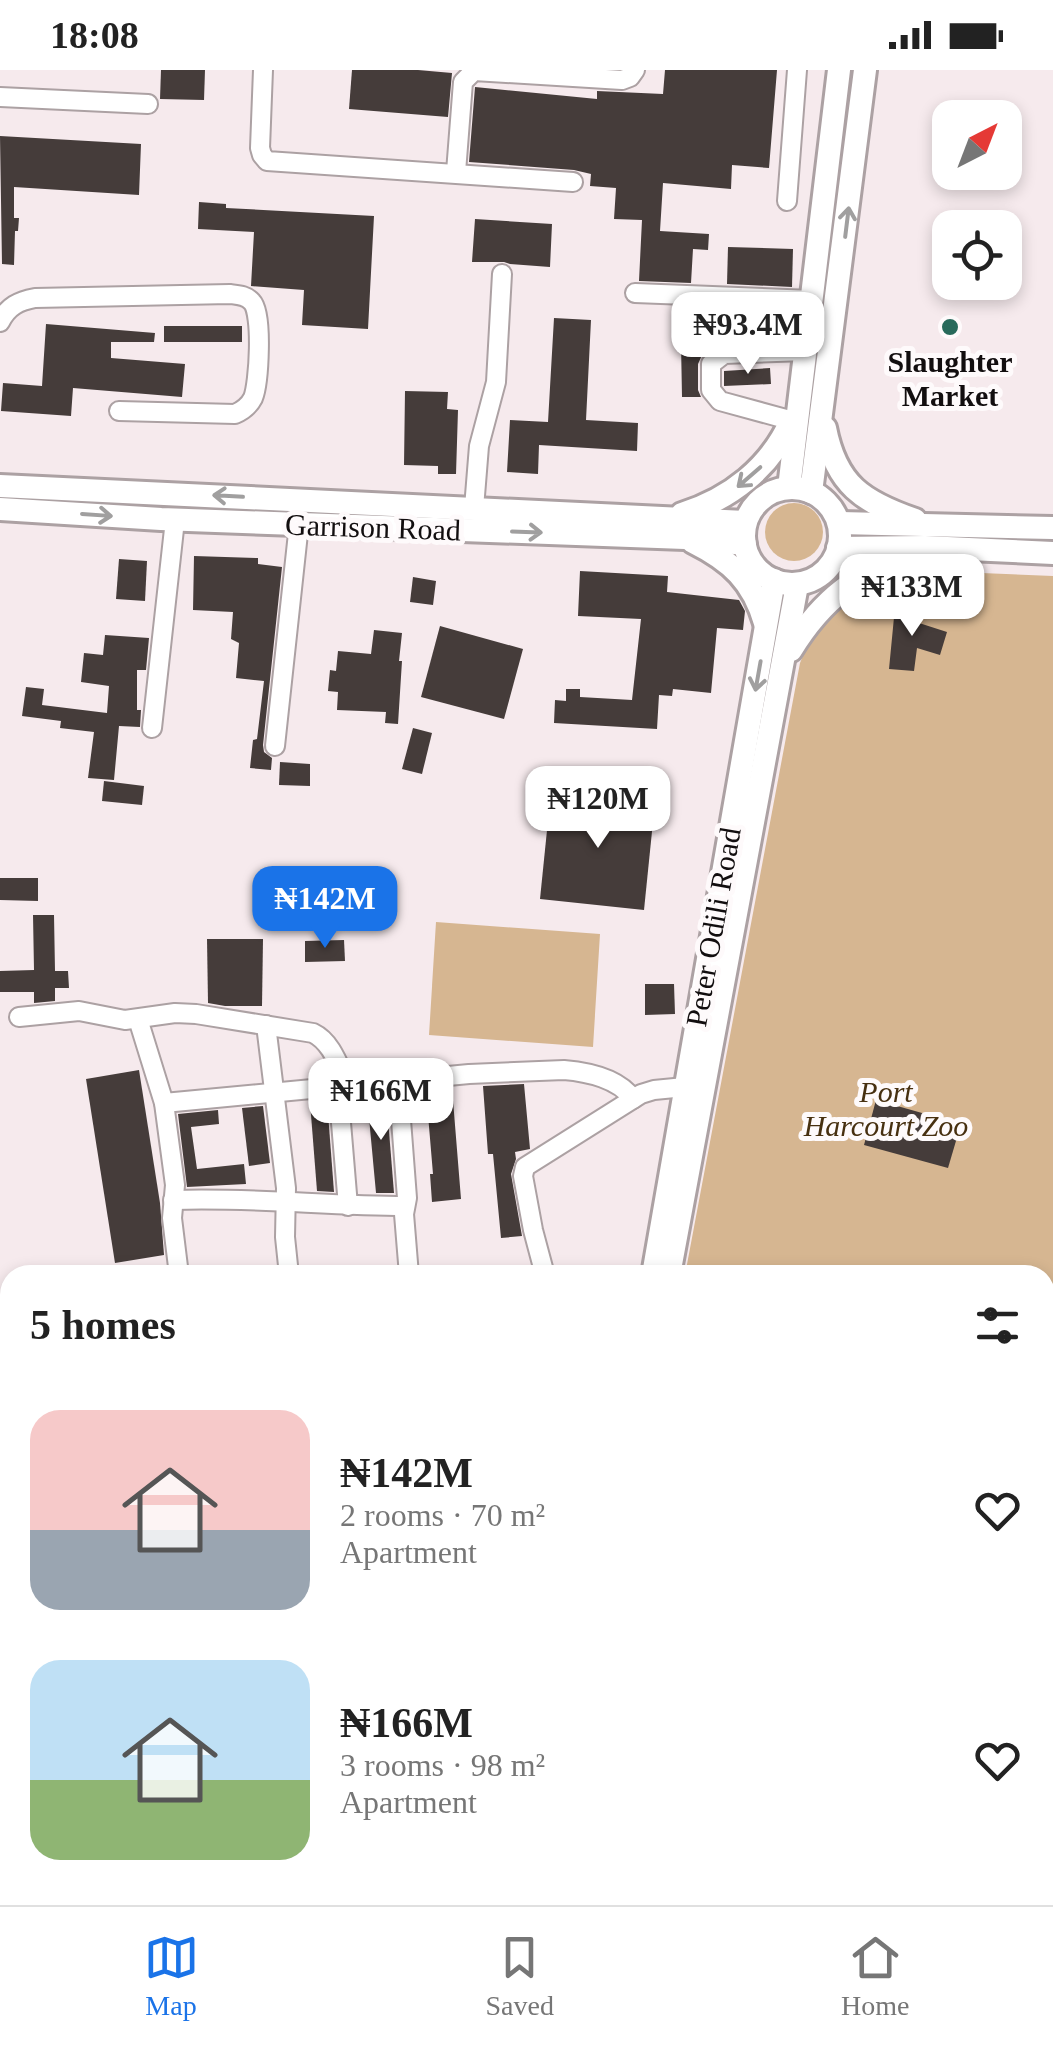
<!DOCTYPE html>
<meta charset="utf-8">
<style>
:root{--surface:#fff;--page:#f6f6f6;--text:#222;--muted:#767676;--line:#e0e0e0;--accent:#1a73e8}
body{margin:0;font-family:Georgia,serif;background:var(--page);color:var(--text);height:100vh;display:flex;flex-direction:column;font-size:38px;white-space:nowrap}
*{box-sizing:border-box;margin:0}
p{font-size:32px;color:var(--muted)}
.icon{flex:none;width:55px;height:55px;fill:none;stroke:currentColor;stroke-width:2;stroke-linecap:round;stroke-linejoin:round}
.map{position:relative;flex:1;overflow:hidden}
.details{position:absolute;left:0px;top:1195px;width:1055px;height:640px;display:flex;flex-direction:column;background:var(--surface);border-radius:30px 30px 0 0;box-shadow:0 5px 15px #0003}
.details>*{flex:none}
.needle{width:65px;rotate:42deg}
.tools{position:absolute;left:932px;top:30px;display:grid;gap:20px}
.tools a{display:grid;place-items:center;width:90px;height:90px;border-radius:20px;background:var(--surface);box-shadow:0 5px 15px #0003;font-size:50px}
.price{position:absolute;translate:-50% -85px;padding:0 22px;border-radius:20px;background:#fff;color:#222;font-size:32px;line-height:65px;filter:drop-shadow(0 2px 5px #0008)}
.price::after{content:'';position:absolute;left:50%;top:60px;width:30px;height:22px;margin-left:-15px;background:inherit;clip-path:polygon(0 0,100% 0,50% 100%)}
.price.active{background:var(--accent);color:#fff}
ul{padding:0;list-style:none}
li{display:flex;align-items:center;gap:30px;height:250px;padding:0 30px}
li span{display:grid;place-items:center;flex:none;width:280px;height:200px;border-radius:30px;color:#555}
li>.icon{margin-inline-start:auto}
span .icon{width:120px;height:120px;fill:#fffc;stroke-width:1}
li b{font-size:42px}
h2{display:flex;justify-content:space-between;align-items:center;height:120px;padding:0 30px;font-size:42px}
.status{display:flex;justify-content:space-between;align-items:center;height:70px;padding:0 50px;background:var(--surface);direction:ltr}
.status svg{height:28px;fill:currentColor}
.menu{display:flex;justify-content:space-around;align-items:center;height:140px;border-top:2px solid var(--line);background:var(--surface);font-size:28px;color:var(--muted)}
.menu a{display:grid;justify-items:center;gap:5px}
.menu .active{color:var(--accent)}
.map>svg:first-child{display:block}
.green{fill:#d6b691}
.building{fill:#453c3a}
.lines{fill:none;stroke-linecap:round;stroke-linejoin:round}
.minor-casing{stroke:#aca1a3;stroke-width:22}
.major-casing{stroke:#aca1a3;stroke-width:28}
.minor{stroke:#fff;stroke-width:18}
.major{stroke:#fff;stroke-width:22}
.oneway{stroke:#a09f9f}
.poi-dot{fill:#286a5b;stroke:#fefafb;stroke-width:4}
.labels{text-anchor:middle;dominant-baseline:central;stroke-width:10;stroke-linejoin:round;paint-order:stroke}
.poi-label{font-size:30px;font-weight:bold;fill:#120e0f;stroke:#fefafb}
.street-label{font-size:30px;fill:#120e0f;stroke:#fefafb}
.park-label{font-size:30px;font-style:italic;fill:#473010;stroke:#fefafb}
</style>
<div class="status"><b>18:08</b><svg viewBox="0 0 49 12"><path d="M0 12V9h3v3zM5 12V6h3v6zM10 12V3h3v9zM15 12V0h3v12zM26 1h20v11H26zM47 4h2v5h-2z"/></svg></div>
<div class="map">
<svg width="1053" height="1835" viewBox="0 0 1053 1835">
<rect width="100%" height="100%" fill="#f6eaed"/>
<g class="green">
<circle cx="794" cy="462" r="29"/>
<polygon points="908,500 1053,506 1053,1367 1045,1364 1045,1205 685,1205 800,593 814,559 854,521 877,510"/>
<polygon points="436,852 600,864 593,977 429,965"/>
</g>
<g class="building">
<polygon points="161,0 205,0 204,30 160,29"/>
<polygon points="352,0 418,0 452,3 448,47 349,39"/>
<polygon points="665,0 777,0 769,98 732,95 731,119 663,113 660,161 709,164 708,180 693,179 691,213 639,211 642,150 614,149 616,118 590,116 591,104 574,100 469,92 475,17 597,29 597,21 663,24"/>
<polygon points="0,66 141,74 139,125 14,117 14,148 19,148 18,161 15,161 14,195 2,194"/>
<polygon points="199,132 226,134 226,138 374,146 368,259 302,255 304,220 251,216 254,162 198,159"/>
<polygon points="475,149 552,154 550,197 510,194 504,192 472,192"/>
<polygon points="728,177 793,179 792,217 727,214"/>
<polygon points="554,248 591,250 586,350 638,353 637,381 539,375 538,404 507,402 510,350 548,352"/>
<polygon points="46,254 155,263 154,272 111,272 111,288 185,294 182,327 73,318 71,346 1,341 3,313 42,316"/>
<rect x="164" y="256" width="78" height="16"/>
<polygon points="681,273 702,273 702,285 698,294 698,320 701,327 682,327"/>
<polygon points="770,298 771,314 724,316 724,301"/>
<polygon points="405,321 448,322 447,339 458,340 456,404 438,404 438,396 404,395"/>
<polygon points="194,486 258,488 258,494 282,497 263,675 264,682 272,688 271,700 250,698 253,670 257,669 264,611 236,608 239,573 231,569 233,542 193,540"/>
<polygon points="119,489 147,491 145,531 116,529"/>
<polygon points="580,501 668,506 667,522 739,530 745,541 743,560 717,558 711,623 673,619 672,626 659,625 657,659 554,653 555,630 566,631 566,619 580,619 580,627 632,630 641,549 578,546"/>
<polygon points="413,507 436,511 433,535 410,532"/>
<polygon points="895,537 920,539 919,553 947,562 940,585 917,578 914,601 889,599"/>
<polygon points="440,556 523,579 504,649 421,627"/>
<polygon points="374,560 402,563 399,591 402,591 398,654 385,653 386,642 337,640 338,622 328,621 330,600 336,601 338,581 371,584"/>
<polygon points="105,565 149,568 146,600 137,600 137,640 141,640 140,657 119,656 114,710 88,708 94,662 60,658 61,651 22,646 26,617 44,619 42,635 107,643 109,616 81,612 84,583 103,585"/>
<polygon points="413,658 432,663 422,704 402,699"/>
<polygon points="280,692 310,694 310,716 279,715"/>
<polygon points="104,711 144,716 142,735 102,731"/>
<polygon points="551,721 655,732 644,840 540,829"/>
<polygon points="0,808 38,808 38,831 0,830"/>
<polygon points="33,845 54,845 55,901 68,901 69,918 55,918 55,931 34,933 34,922 0,922 0,901 34,900"/>
<polygon points="207,869 263,869 262,936 225,936 208,933"/>
<polygon points="344,870 345,891 305,892 305,871"/>
<polygon points="645,914 674,914 675,944 645,945"/>
<polygon points="139,1000 160,1133 164,1185 115,1193 86,1009"/>
<polygon points="524,1014 530,1079 515,1082 516,1089 511,1104 522,1166 501,1168 493,1084 488,1084 483,1016"/>
<polygon points="452,1018 461,1129 432,1132 430,1104 433,1104 426,1021"/>
<polygon points="386,1024 394,1123 376,1123 367,1026"/>
<polygon points="327,1030 334,1122 317,1121 310,1032"/>
<polygon points="876,1030 961,1054 948,1098 864,1075"/>
<polygon points="263,1036 270,1093 249,1096 242,1038"/>
<polygon points="218,1040 219,1054 191,1057 197,1099 244,1094 246,1114 187,1117 178,1044"/>
</g>
<g class="lines">
<g class="minor-casing">
<g id="minor">
<polyline points="263,0 260,78 262,85 267,91 573,112"/>
<polyline points="0,27 148,34"/>
<polyline points="456,102 463,12 474,1 622,10 630,7 635,0"/>
<polyline points="787,131 797,0"/>
<polyline points="635,223 812,230"/>
<path d="M0,252c8,-16 19,-21 35,-24l195,-4c8,1 16,1 22,8 11,11 7,81 1,96 -4,8 -9,12 -18,16l-116,-3"/>
<polyline points="797,352 720,331 711,320 711,294 724,284 806,281"/>
<polyline points="474,438 479,376 496,312 502,204"/>
<polyline points="152,658 175,450"/>
<polyline points="275,676 299,454"/>
<path d="M19,947l60,-6 46,9 50,-7 21,1 117,19c19,9 26,34 35,52"/>
<polyline points="138,949 164,1033 175,1115 172,1148 179,1205"/>
<polyline points="266,955 286,1118 285,1167 289,1205"/>
<polyline points="398,1011 407,1128 404,1144 409,1205"/>
<polyline points="338,1017 348,1136"/>
<path d="M164,1033l305,-29 95,-4c24,2 55,9 69,29"/>
<path d="M173,1130c78,-3 155,6 232,6"/>
<polyline points="545,1205 533,1160 523,1106 525,1097 641,1024 654,1020 685,1017"/>
<polyline points="1045,1382 1053,1384"/>
<polyline points="1045,1747 1053,1738"/>
<polyline points="1045,1822 1053,1826"/>
</g>
</g>
<g class="major-casing">
<g id="major">
<path d="M825,358c11,57 38,74 90,92"/>
<polyline points="0,416 745,452"/>
<polyline points="789,418 839,0"/>
<circle cx="792" cy="466" r="48"/>
<polyline points="811,422 865,0"/>
<polyline points="0,439 161,449 685,468 745,474"/>
<path d="M682,444c48,-15 88,-46 109,-93"/>
<polyline points="840,453 1053,458"/>
<path d="M693,472c38,19 60,39 72,81"/>
<polyline points="838,478 925,477 1053,483"/>
<path d="M791,580c31,-51 68,-79 125,-96"/>
<polyline points="653,1205 774,510"/>
<polyline points="669,1205 797,515"/>
<polyline points="521,1835 524,1825"/>
<polyline points="540,1835 543,1825"/>
</g>
</g>
<use href="#minor" class="minor"/>
<use href="#major" class="major"/>
</g>
<defs><path id="oneway-shaft" d="M-6 0H5M1.5-3L5.5 0L1.5 3" fill="none" stroke-width="1.6" stroke-linecap="round" stroke-linejoin="round" transform="scale(2.5)"/></defs>
<g class="oneway">
<use href="#oneway-shaft" transform="translate(847 152) rotate(-83)"/>
<use href="#oneway-shaft" transform="translate(749 407) rotate(139)"/>
<use href="#oneway-shaft" transform="translate(228 426) rotate(-177)"/>
<use href="#oneway-shaft" transform="translate(97 445) rotate(4)"/>
<use href="#oneway-shaft" transform="translate(527 462) rotate(2)"/>
<use href="#oneway-shaft" transform="translate(758 606) rotate(100)"/>
</g>
<circle class="poi-dot" cx="950" cy="257" r="10"/>
<g class="labels">
<g class="poi-label">
<text x="950" y="291">Slaughter<tspan x="950" dy="34">Market</tspan></text>
</g>
<g class="street-label">
<text transform="translate(373 457) rotate(2)">Garrison Road</text>
<text transform="translate(713 857) rotate(-80)">Peter Odili Road</text>
</g>
<g class="park-label">
<text x="886" y="1021">Port<tspan x="886" dy="34">Harcourt Zoo</tspan></text>
</g>
</g>
</svg>
<div class="tools">
<a><svg class="needle" viewBox="-14 -14 28 28"><path d="M0-13l5 13h-10z" fill="#e53935"/><path d="M0 13l5-13h-10z" fill="#767676"/></svg></a>
<a><svg class="icon" aria-label="locate" viewBox="0 0 24 24"><circle cx="12" cy="12" r="6"/><path d="M12 2v4M12 18v4M2 12h4M18 12h4"/></svg></a>
</div>
<b class="price" style="left:748px;top:307px">₦93.4M</b>
<b class="price" style="left:912px;top:569px">₦133M</b>
<b class="price" style="left:598px;top:781px">₦120M</b>
<b class="price active" style="left:325px;top:881px">₦142M</b>
<b class="price" style="left:381px;top:1073px">₦166M</b>
<section class="details">
<h2>5 homes<svg class="icon" aria-label="filters" viewBox="0 0 24 24"><path d="M4 7h16M4 17h16"/><circle cx="9" cy="7" r="2"/><circle cx="15" cy="17" r="2"/></svg></h2>
<ul>
<li><span style="background:linear-gradient(#f6c9c9 60%,#9aa5b1 0)"><svg class="icon" aria-label="home" viewBox="0 0 24 24"><path d="M3 11l9-7 9 7M6 9v11h12V9"/></svg></span><div><b>₦142M</b><p>2 rooms · 70 m²</p><p>Apartment</p></div><svg class="icon" aria-label="heart" viewBox="0 0 24 24"><path d="M12 20l-8-8c-3-5 5-10 8-4 3-6 11-1 8 4z"/></svg></li>
<li><span style="background:linear-gradient(#bfe0f5 60%,#8fb573 0)"><svg class="icon" aria-label="home" viewBox="0 0 24 24"><path d="M3 11l9-7 9 7M6 9v11h12V9"/></svg></span><div><b>₦166M</b><p>3 rooms · 98 m²</p><p>Apartment</p></div><svg class="icon" aria-label="heart" viewBox="0 0 24 24"><path d="M12 20l-8-8c-3-5 5-10 8-4 3-6 11-1 8 4z"/></svg></li>
</ul>
</section>
</div>
<nav class="menu">
<a class="active"><svg class="icon" aria-label="map" viewBox="0 0 24 24"><path d="M3 6l6-2 6 2 6-2v14l-6 2-6-2-6 2zM9 4v14M15 6v14"/></svg>Map</a>
<a><svg class="icon" aria-label="saved" viewBox="0 0 24 24"><path d="M7 4h10v16l-5-4-5 4z"/></svg>Saved</a>
<a><svg class="icon" aria-label="home" viewBox="0 0 24 24"><path d="M3 11l9-7 9 7M6 9v11h12V9"/></svg>Home</a>
</nav>
